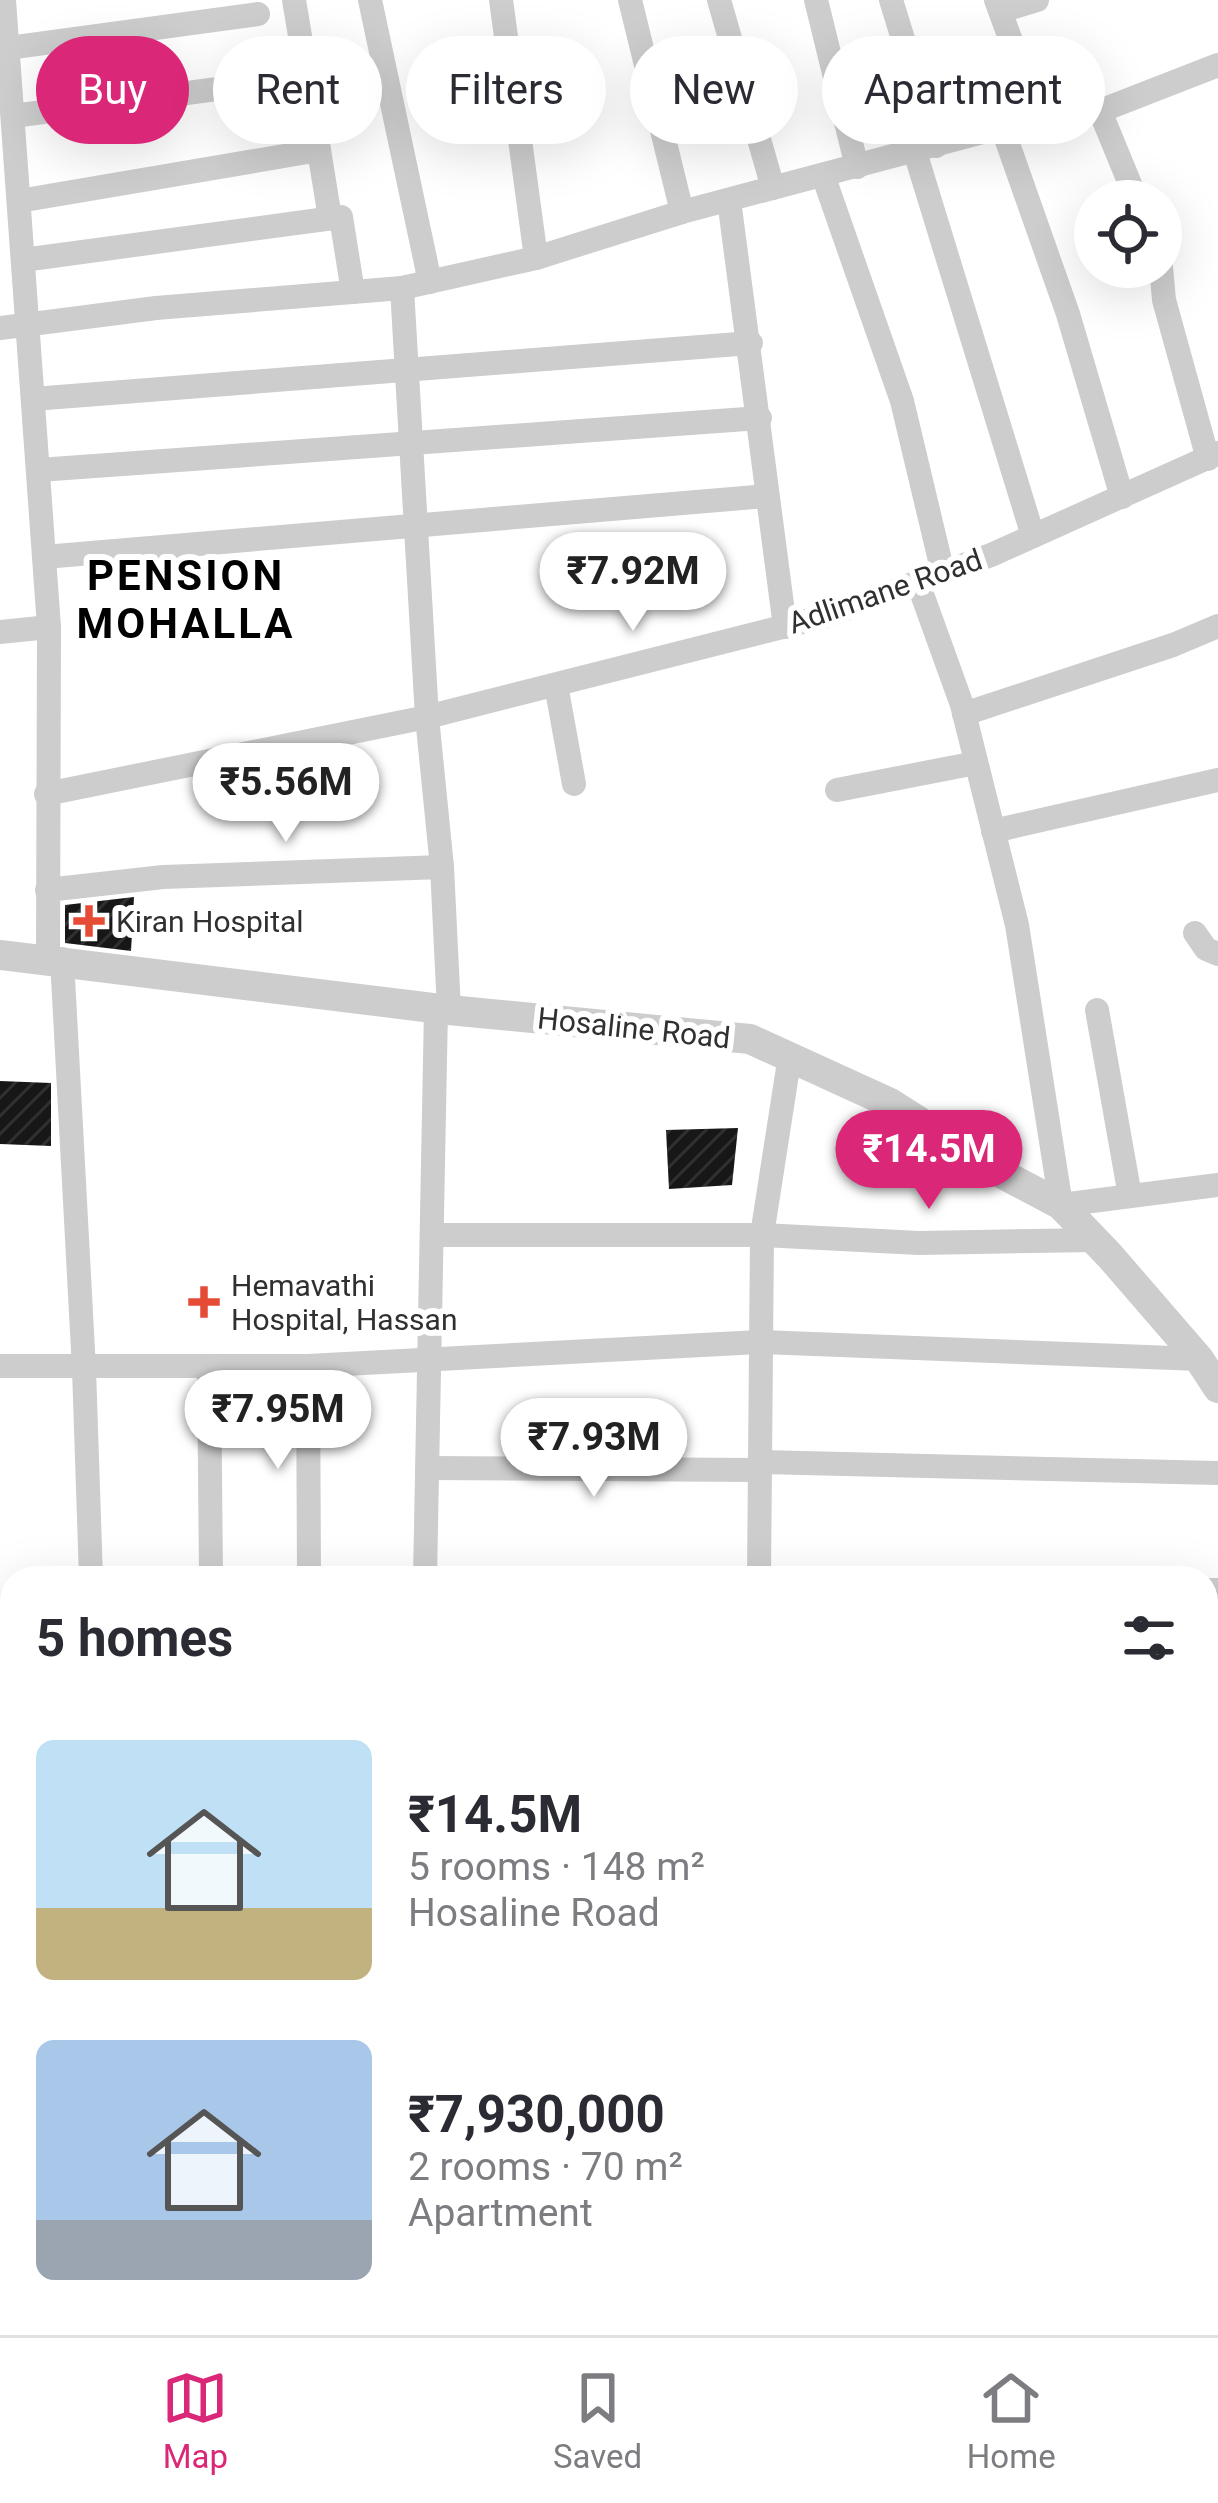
<!DOCTYPE html>
<meta charset="utf-8">
<style>
:root{--surface:#fff;--page:#f7f7f7;--text:#2b2b33;--muted:#7c7c81;--line:#e1e1e2;--accent:#db2777}
body{margin:0;font-family:Roboto,sans-serif;background:var(--page);color:var(--text);height:100vh;display:flex;flex-direction:column;font-size:45px;white-space:nowrap}
*{box-sizing:border-box;margin:0}
p{font-size:39px;color:var(--muted)}
.icon{flex:none;width:66px;height:66px;fill:none;stroke:currentColor;stroke-width:2;stroke-linecap:round;stroke-linejoin:round}
.map{position:relative;flex:1;overflow:hidden}
.details{position:absolute;left:0px;top:1566px;width:1218px;height:771px;display:flex;flex-direction:column;background:var(--surface);border-radius:36px 36px 0 0;box-shadow:0 12px 48px #0002}
.details>*{flex:none}
.guide{position:absolute;left:36px;top:36px;width:1146px;height:108px;display:flex;gap:24px}
.fabs{position:absolute;left:1074px;top:180px;display:grid;gap:24px}
.fabs a{display:grid;place-items:center;width:108px;height:108px;border-radius:50%;background:var(--surface);box-shadow:0 12px 48px #0002;font-size:60px}
.price{position:absolute;translate:-50% -102px;padding:0 27px;border-radius:42px;background:#fff;color:#222;font-size:39px;line-height:78px;filter:drop-shadow(0 3px 6px #0008)}
.price::after{content:'';position:absolute;left:50%;top:72px;width:36px;height:27px;margin-left:-18px;background:inherit;clip-path:polygon(0 0,100% 0,50% 100%)}
.price.on{background:var(--accent);color:#fff}
ul{padding:0;list-style:none}
li{display:flex;align-items:center;gap:36px;height:300px;padding:0 36px}
li span{display:grid;place-items:center;flex:none;width:336px;height:240px;border-radius:18px;color:#555}
li>.icon{margin-inline-start:auto}
span .icon{width:144px;height:144px;fill:#fffc;stroke-width:1}
li b{font-size:51px}
h2{display:flex;justify-content:space-between;align-items:center;height:144px;padding:0 36px;font-size:51px}
.chip{padding:0 42px;border-radius:54px;background:var(--surface);box-shadow:0 12px 48px #0002;font-size:42px;line-height:108px}
.chip.on{background:var(--accent);color:#fff}
.dock{display:flex;justify-content:space-around;align-items:center;height:168px;border-top:3px solid var(--line);background:var(--surface);font-size:33px;color:var(--muted)}
.dock a{display:grid;justify-items:center;gap:6px}
.dock .on{color:var(--accent)}
.map>svg:first-child{display:block}
.building{fill:url(#building-hatch)}
.lines{fill:none;stroke-linecap:round;stroke-linejoin:round}
.service{stroke:#cdcdcd;stroke-width:12}
.minor{stroke:#cdcdcd;stroke-width:24}
.tertiary{stroke:#cdcdcd;stroke-width:30}
.primary{stroke:#a8a8a8;stroke-width:36}
.poi-dot{fill:#e54b35;stroke:#fff;stroke-width:4.5}
.labels{text-anchor:middle;dominant-baseline:central;stroke-width:12;stroke-linejoin:round;paint-order:stroke}
.street-label{font-size:30px;fill:#303030;stroke:#fff}
.poi-label{font-size:30px;fill:#303030;stroke:#fff;text-anchor:start}
.district-label{font-size:42px;font-weight:bold;letter-spacing:3px;fill:#000;stroke:#fff}
</style>
<div class="map">
<svg width="1218" height="2335" viewBox="0 0 1218 2335">
<defs>
<pattern id="building-hatch" width="6" height="6" patternUnits="userSpaceOnUse" patternTransform="scale(3)"><rect width="6" height="6" fill="#171717"/><path d="M-1 1l2-2M0 6l6-6M5 7l2-2" fill="none" stroke="#303030"/></pattern>
</defs>
<rect width="100%" height="100%" fill="#fff"/>
<g class="building">
<polygon points="134,897 131,951 65,943 65,905"/>
<polygon points="0,1081 51,1083 51,1146 0,1144"/>
<polygon points="738,1128 732,1185 669,1189 666,1130"/>
</g>
<g class="lines">
<polyline class="service" points="1206,1958 1212,1953 1217,1834"/>
<g class="minor">
<polyline points="4,0 49,627 48,959"/>
<polyline points="294,0 319,150"/>
<polyline points="370,0 430,282"/>
<polyline points="501,0 536,258"/>
<polyline points="630,0 682,212"/>
<polyline points="719,0 773,188"/>
<polyline points="816,0 857,167"/>
<polyline points="891,0 936,146"/>
<polyline points="996,0 1039,117"/>
<polyline points="1001,11 1037,0"/>
<polyline points="0,49 258,14"/>
<polyline points="1100,111 1137,201"/>
<polyline points="13,116 270,82"/>
<polyline points="1002,127 1068,314 1122,497"/>
<polyline points="915,152 1033,536"/>
<polyline points="823,175 902,401 943,573"/>
<polyline points="729,200 785,627"/>
<polyline points="19,201 319,150 330,218"/>
<polyline points="23,260 341,217 353,292"/>
<polyline points="1161,267 1164,300 1208,459"/>
<polyline points="0,328 156,308 402,288 536,258 682,212 1039,117 1100,111 1218,65"/>
<polyline points="33,399 751,343"/>
<polyline points="39,470 760,418"/>
<polyline points="44,557 766,496"/>
<polyline points="918,583 962,705 1017,925 1061,1205 1218,1185"/>
<polyline points="0,632 49,627"/>
<polyline points="556,685 574,784"/>
<polyline points="964,714 1173,645 1218,626"/>
<polyline points="837,790 976,763"/>
<polyline points="46,794 427,717 826,616 991,555 1218,453"/>
<polyline points="993,831 1218,780"/>
<polyline points="442,867 449,1010"/>
<polyline points="47,890 163,877 442,867 427,717 402,288"/>
<polyline points="1195,933 1206,949 1218,954"/>
<polyline points="62,959 84,1369 91,1578"/>
<polyline points="1097,1010 1130,1196"/>
<polyline points="432,1235 762,1235 919,1243 1095,1240"/>
<polyline points="0,1366 308,1366 759,1342 1199,1359"/>
<polyline points="308,1366 309,1578"/>
<polyline points="209,1367 211,1578"/>
<polyline points="759,1462 1218,1473"/>
<polyline points="429,1468 759,1470"/>
<polyline points="425,1578 436,1008"/>
<polyline points="759,1578 762,1235 790,1055"/>
<polyline points="1206,1590 1218,1590"/>
<polyline points="0,1706 12,1706"/>
<polyline points="1206,1714 1218,1714"/>
<polyline points="1206,1834 1218,1834"/>
<polyline points="0,2306 12,2307"/>
<polyline points="202,2325 290,2335"/>
<polyline points="762,2325 763,2335"/>
<polyline points="446,2335 447,2325"/>
</g>
<polyline class="tertiary" points="0,955 449,1010 750,1039 890,1103 995,1170 1061,1205 1110,1256 1199,1359 1218,1388"/>
<g class="primary">
<polyline points="0,1968 12,1972"/>
<polyline points="1206,2134 1218,2134"/>
</g>
</g>
<g class="poi-dot">
<path d="M83 903h12v12h12v12h-12v12h-12v-12h-12v-12h12z"/>
<path d="M198 1284h12v12h12v12h-12v12h-12v-12h-12v-12h12z"/>
</g>
<g class="labels">
<g class="street-label">
<text transform="translate(885 591) rotate(-19)">Adlimane Road</text>
<text transform="translate(634 1028) rotate(6)">Hosaline Road</text>
</g>
<g class="poi-label">
<text x="116" y="921">Kiran Hospital</text>
<text x="231" y="1285">Hemavathi<tspan x="231" dy="34">Hospital, Hassan</tspan></text>
</g>
<g class="district-label">
<text x="186" y="575">PENSION<tspan x="186" dy="48">MOHALLA</tspan></text>
</g>
</g>
</svg>
<div class="fabs">
<a><svg class="icon" aria-label="locate" viewBox="0 0 24 24"><circle cx="12" cy="12" r="6"/><path d="M12 2v4M12 18v4M2 12h4M18 12h4"/></svg></a>
</div>
<b class="price" style="left:633px;top:634px">₹7.92M</b>
<b class="price" style="left:286px;top:845px">₹5.56M</b>
<b class="price on" style="left:929px;top:1212px">₹14.5M</b>
<b class="price" style="left:278px;top:1472px">₹7.95M</b>
<b class="price" style="left:594px;top:1500px">₹7.93M</b>
<div class="guide">
<a class="chip on">Buy</a>
<a class="chip">Rent</a>
<a class="chip">Filters</a>
<a class="chip">New</a>
<a class="chip">Apartment</a>
</div>
<section class="details">
<h2>5 homes<svg class="icon" aria-label="filters" viewBox="0 0 24 24"><path d="M4 7h16M4 17h16"/><circle cx="9" cy="7" r="2"/><circle cx="15" cy="17" r="2"/></svg></h2>
<ul>
<li><span style="background:linear-gradient(#bfe0f5 70%,#c2b280 0)"><svg class="icon" aria-label="home" viewBox="0 0 24 24"><path d="M3 11l9-7 9 7M6 9v11h12V9"/></svg></span><div><b>₹14.5M</b><p>5 rooms · 148 m²</p><p>Hosaline Road</p></div></li>
<li><span style="background:linear-gradient(#a9c7e8 75%,#9aa5b1 0)"><svg class="icon" aria-label="home" viewBox="0 0 24 24"><path d="M3 11l9-7 9 7M6 9v11h12V9"/></svg></span><div><b>₹7,930,000</b><p>2 rooms · 70 m²</p><p>Apartment</p></div></li>
</ul>
</section>
</div>
<nav class="dock">
<a class="on"><svg class="icon" aria-label="map" viewBox="0 0 24 24"><path d="M3 6l6-2 6 2 6-2v14l-6 2-6-2-6 2zM9 4v14M15 6v14"/></svg>Map</a>
<a><svg class="icon" aria-label="saved" viewBox="0 0 24 24"><path d="M7 4h10v16l-5-4-5 4z"/></svg>Saved</a>
<a><svg class="icon" aria-label="home" viewBox="0 0 24 24"><path d="M3 11l9-7 9 7M6 9v11h12V9"/></svg>Home</a>
</nav>
